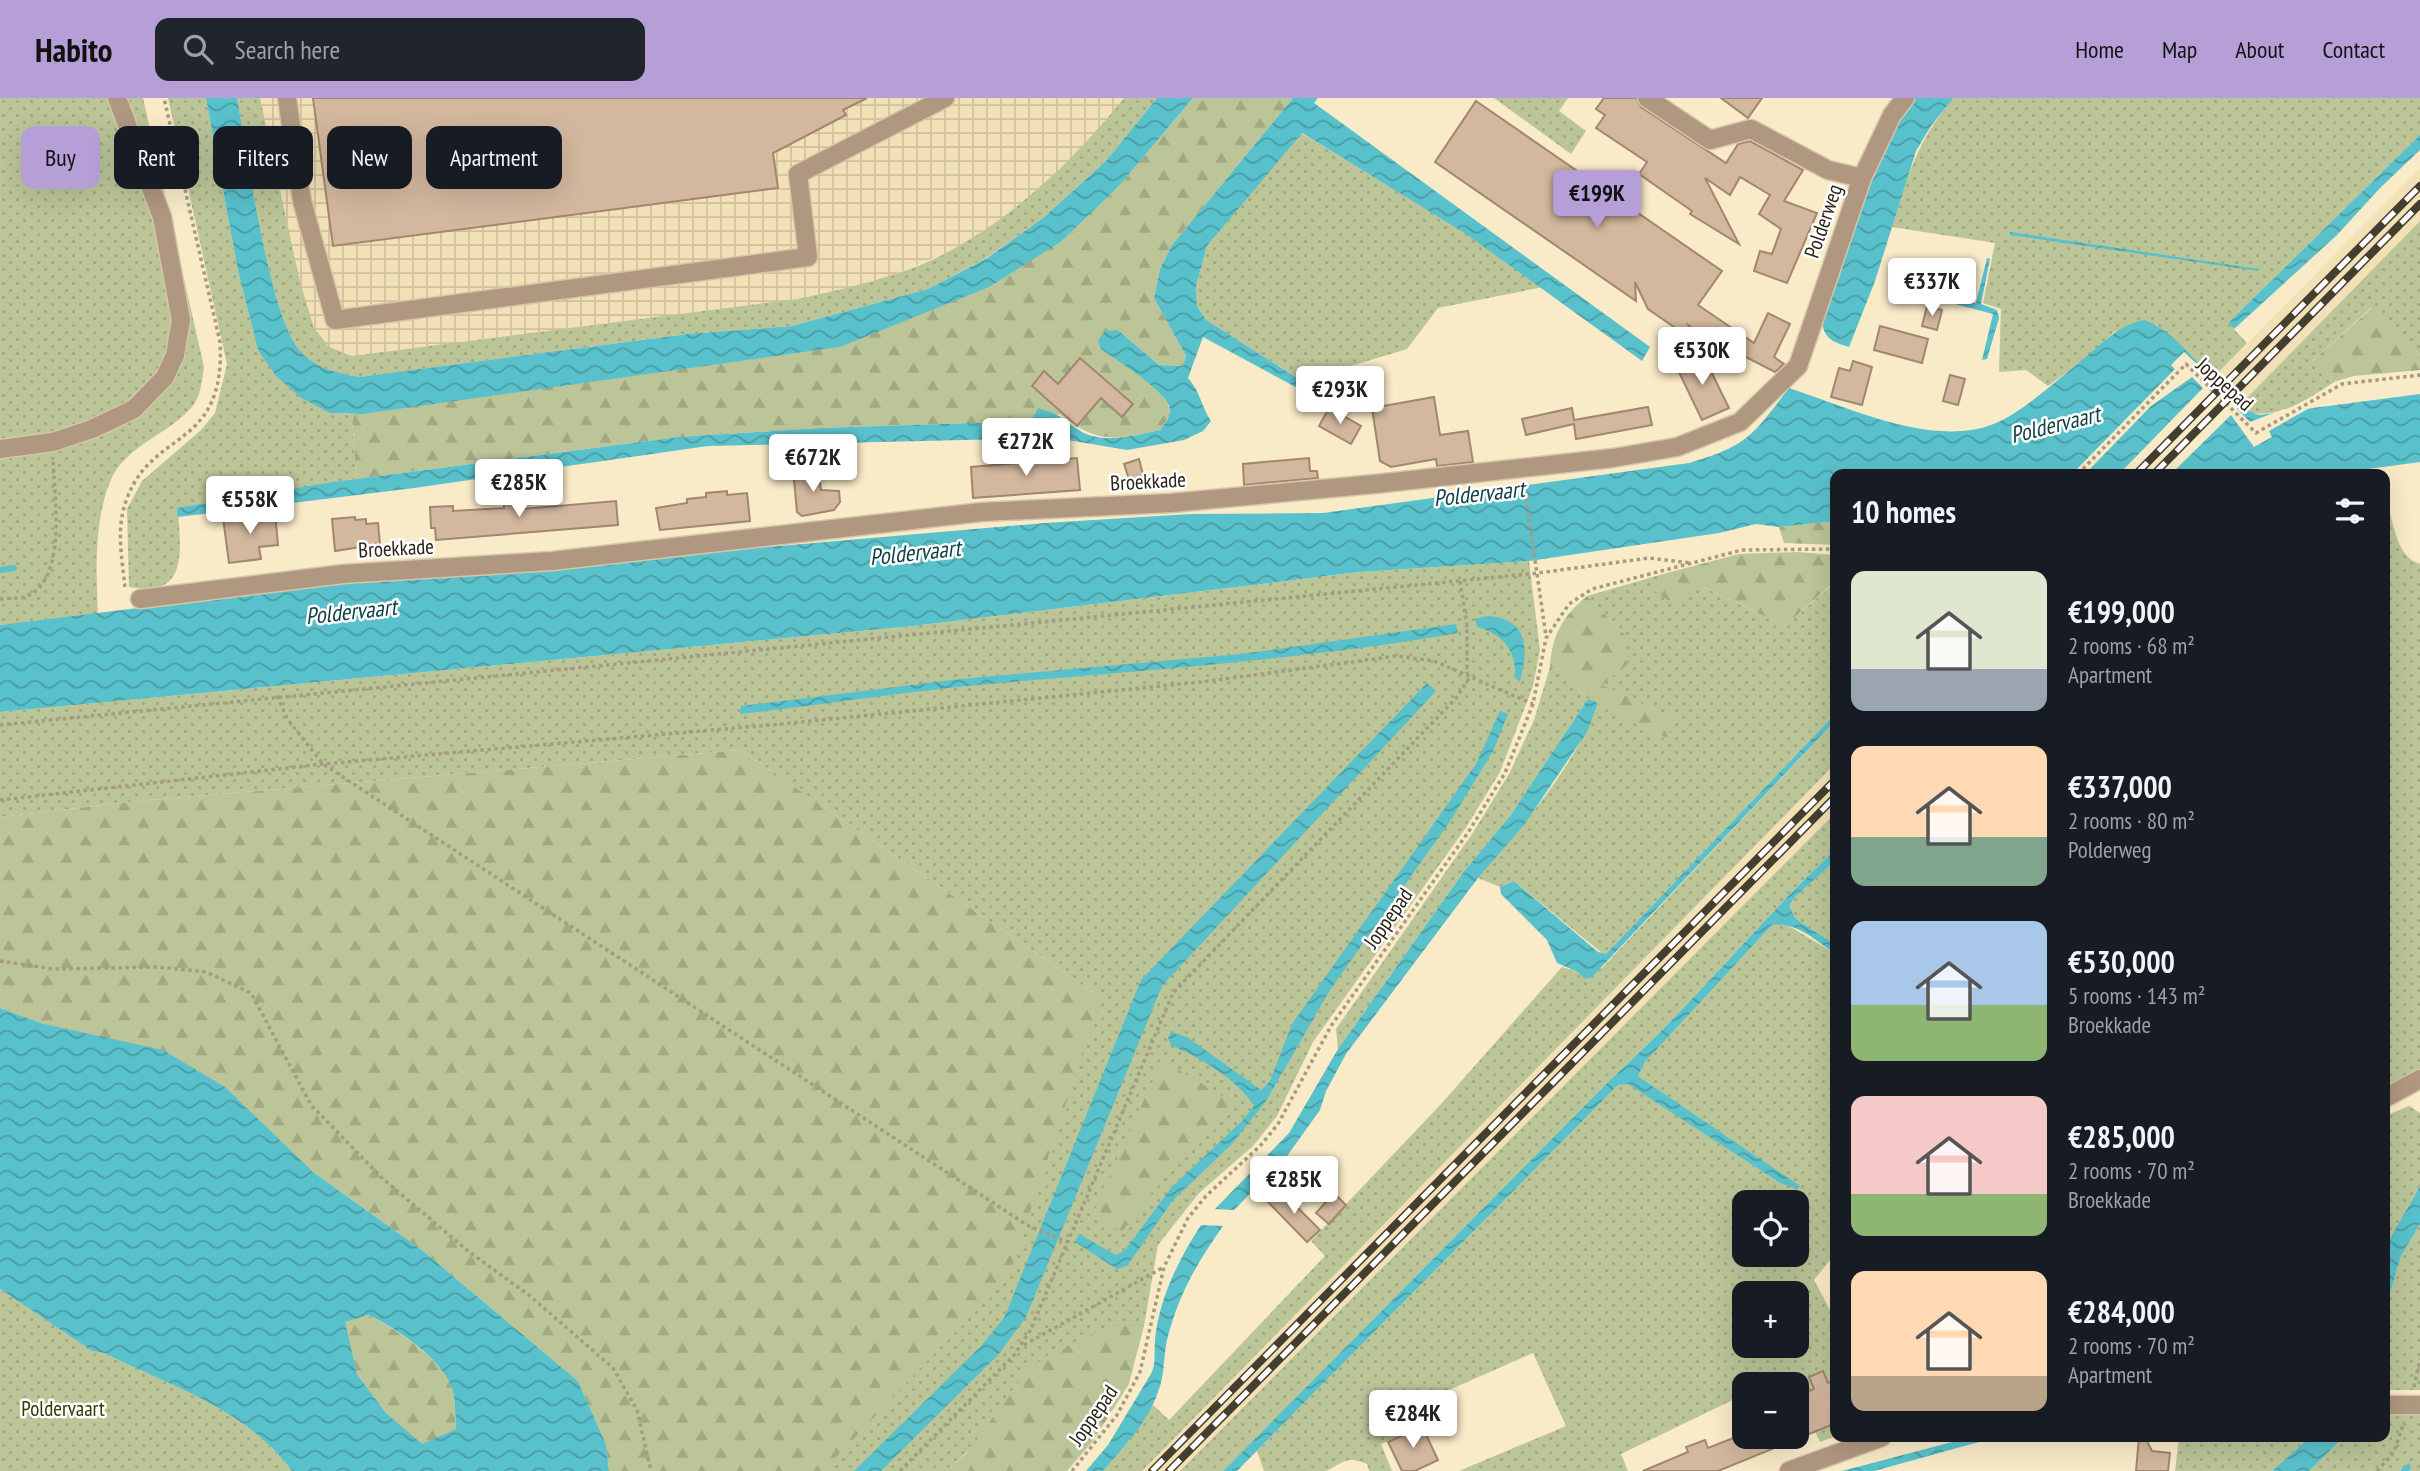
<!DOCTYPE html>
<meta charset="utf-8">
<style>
:root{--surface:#171b24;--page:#20242c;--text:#f1f3f6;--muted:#9ea1a6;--accent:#b69ed6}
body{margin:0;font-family:"PT Sans Narrow",sans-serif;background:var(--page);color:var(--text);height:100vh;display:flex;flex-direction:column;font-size:26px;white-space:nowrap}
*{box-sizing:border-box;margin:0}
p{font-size:23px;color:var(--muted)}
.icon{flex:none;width:38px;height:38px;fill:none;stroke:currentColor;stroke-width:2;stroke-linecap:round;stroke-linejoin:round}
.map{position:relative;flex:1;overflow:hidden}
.sheet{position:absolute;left:1830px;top:371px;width:560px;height:973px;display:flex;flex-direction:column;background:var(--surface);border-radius:14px;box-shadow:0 7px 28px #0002}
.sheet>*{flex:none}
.top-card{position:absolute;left:21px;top:28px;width:665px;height:63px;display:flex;gap:14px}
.controls{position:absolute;left:1732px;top:1092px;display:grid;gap:14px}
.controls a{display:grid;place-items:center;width:77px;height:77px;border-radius:14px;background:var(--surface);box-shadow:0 7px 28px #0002;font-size:35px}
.price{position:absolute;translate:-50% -60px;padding:0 16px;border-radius:7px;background:#fff;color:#222;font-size:23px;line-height:46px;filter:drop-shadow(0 2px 4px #0008)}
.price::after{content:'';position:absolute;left:50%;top:42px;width:21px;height:16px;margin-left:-10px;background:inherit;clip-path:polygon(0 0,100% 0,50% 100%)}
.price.active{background:var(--accent);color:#111}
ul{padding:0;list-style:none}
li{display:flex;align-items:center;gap:21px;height:175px;padding:0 21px}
li span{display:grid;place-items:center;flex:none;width:196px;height:140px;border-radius:14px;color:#555}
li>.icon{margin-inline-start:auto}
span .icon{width:84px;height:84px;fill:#fffc;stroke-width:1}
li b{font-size:30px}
h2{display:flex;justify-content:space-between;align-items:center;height:84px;padding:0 21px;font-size:30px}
.pill{padding:0 24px;border-radius:14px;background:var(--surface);box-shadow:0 7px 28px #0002;font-size:24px;line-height:63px}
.pill.active{background:var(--accent);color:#111}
header{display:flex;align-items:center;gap:42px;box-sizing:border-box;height:98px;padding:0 35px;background:var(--accent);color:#111}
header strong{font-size:33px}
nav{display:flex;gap:38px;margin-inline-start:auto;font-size:24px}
.search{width:490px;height:63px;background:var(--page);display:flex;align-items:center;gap:18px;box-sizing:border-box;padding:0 24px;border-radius:14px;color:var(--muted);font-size:26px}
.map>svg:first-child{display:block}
.built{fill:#f2e0b6}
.industrial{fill:url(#industrial-grid)}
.green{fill:url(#green-dots);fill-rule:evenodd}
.forest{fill:url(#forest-firs)}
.water{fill:url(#water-waves);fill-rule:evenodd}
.pier{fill:#f9eac8}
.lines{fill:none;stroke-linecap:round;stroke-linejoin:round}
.stream{stroke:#59c1cb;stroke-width:6}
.building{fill:#d3b79e;stroke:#a1876e;stroke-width:2}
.minor-casing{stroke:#d4c6a8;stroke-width:21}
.path{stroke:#a69b82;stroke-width:3.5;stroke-dasharray:3.5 3.5;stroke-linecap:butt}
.minor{stroke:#b09780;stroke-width:18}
.rail-casing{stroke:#453e2f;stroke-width:8}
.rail{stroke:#fff;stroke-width:5;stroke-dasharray:16;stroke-linecap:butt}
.labels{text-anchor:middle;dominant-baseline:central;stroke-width:5;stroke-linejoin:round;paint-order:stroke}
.street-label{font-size:21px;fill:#292317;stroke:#fff}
.park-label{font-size:21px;fill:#313800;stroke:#fff}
.water-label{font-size:23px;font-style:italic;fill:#114146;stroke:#fff}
</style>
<header>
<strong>Habito</strong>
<div class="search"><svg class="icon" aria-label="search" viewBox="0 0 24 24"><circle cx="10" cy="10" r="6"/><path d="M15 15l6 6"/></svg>Search here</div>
<nav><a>Home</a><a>Map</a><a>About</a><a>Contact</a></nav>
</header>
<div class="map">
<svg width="2420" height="1373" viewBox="0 0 2420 1373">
<defs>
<pattern id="industrial-grid" width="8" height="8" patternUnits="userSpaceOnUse" patternTransform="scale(1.75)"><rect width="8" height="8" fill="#f2e0b6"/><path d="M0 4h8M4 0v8" fill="none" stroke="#d0c09c"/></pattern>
<pattern id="green-dots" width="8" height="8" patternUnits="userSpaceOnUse" patternTransform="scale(1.75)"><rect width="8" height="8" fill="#bbc598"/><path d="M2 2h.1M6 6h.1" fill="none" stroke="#a1a982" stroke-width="1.8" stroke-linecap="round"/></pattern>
<pattern id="forest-firs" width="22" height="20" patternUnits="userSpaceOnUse" patternTransform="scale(1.75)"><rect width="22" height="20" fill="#bbc598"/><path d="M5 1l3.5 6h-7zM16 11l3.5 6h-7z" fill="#a1a982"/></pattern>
<pattern id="water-waves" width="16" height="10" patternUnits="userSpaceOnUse" patternTransform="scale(1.75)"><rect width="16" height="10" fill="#59c1cb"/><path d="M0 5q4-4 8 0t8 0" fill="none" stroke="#4a9ca4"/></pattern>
</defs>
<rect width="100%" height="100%" fill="#f9eac8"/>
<g class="built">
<polygon points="2420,70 2420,123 2226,322 2119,376"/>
<polygon points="1836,665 1836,714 1180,1373 1142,1373"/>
</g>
<polygon class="industrial" points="229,0 1147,0 988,138 824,205 286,304"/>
<g class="green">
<path d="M0,0h143l61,269c-2,13 -3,29 -12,40 -24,28 -68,39 -82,75 -16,38 -14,93 -12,133l-98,10z"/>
<path d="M168,0h38l32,173 20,79 72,63 22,1 4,65 -178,29c2,41 12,91 -49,79l-2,-78 15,-28 59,-51 14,-17 12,-49z"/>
<path d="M237,0h23l40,184 14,46 15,19 23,9 446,-57c43,-9 106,-24 144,-44 72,-37 132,-95 182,-157h33l-51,63 -63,57 -57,40 -58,31 -136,37 -104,8 -329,43c-21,-4 -42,-8 -58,-25 -32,-33 -54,-202 -64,-254z"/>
<polygon points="1494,0 1568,0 1559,13 1586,33 1571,56"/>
<path d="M1953,0h467v37l-192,188 19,20 -34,35 -57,-54 -42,8 -26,25 -40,29 -22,-16 -27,2 2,-63 -18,-6 12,-60 -103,-16c16,-53 25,-85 61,-129z"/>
<polygon points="1301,35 1466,135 1543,189 1438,210 1407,251 1351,268 1330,300 1219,231 1206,222 1197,208 1196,188 1207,148"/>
<path d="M2420,123v134l-49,-47 -60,54 25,19c-27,17 -56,39 -89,31l-7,-7z"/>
<path d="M2390,416c6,20 9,43 30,50v508l-35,18v-575z"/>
<polygon points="1529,463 1540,552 1533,588 1500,674 1465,731 1313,944 1277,1018 1253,1048 1199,1095 1158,1147 1144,1228 1108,1228 946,1373 823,1373 1101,900 741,652 138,703 0,719 0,614 913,528 1360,474"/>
<path d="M1663,476l-9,16 49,-3 82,39 48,-42h3v129l-230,241 -4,-1 -88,-72 -14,6 -22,-9c45,-53 96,-110 120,-175l69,35 7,-19 -73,-34 24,-50 -38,-39z"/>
<polygon points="1550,569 1559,571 1588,601 1510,718 1465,772 1338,951 1336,931 1472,736 1509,676 1534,622"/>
<polygon points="1836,622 1836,665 1142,1373 1103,1373 1129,1343 1153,1307 1169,1322 1325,1158 1311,1143 1442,1005 1562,869 1578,874 1602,870"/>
<path d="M1836,714v37c-78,73 -144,157 -223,228l-390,394h-43z"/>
<polygon points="1836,762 1836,847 1796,821 1789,808 1795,799"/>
<path d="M1784,825l52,31v299l-22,27 22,41v115l-16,6 -18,-37 -5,1v-22h-52v10l-124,60 7,17h-169l107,-45 -33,-73 -127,56 8,20 -33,15 11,27h-23l-2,-7c-21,-9 -24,-1 -41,7 -9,0 -49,0 -62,0l-7,-20 361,-366 10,-2 152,100 19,3 -161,-110 7,-14 127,-137zM1745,1104h52v53h-52zM1745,1195h52v53h-52z"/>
<polygon points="2409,1008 2420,1015 2420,1088 2385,1149 2385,1018"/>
<polygon points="2420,1126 2420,1292 2385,1292 2385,1212 2401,1158"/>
<path d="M0,1191l92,62 12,2c66,33 143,56 188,118h-292z"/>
<polygon points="2385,1316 2420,1317 2420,1373 2309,1373 2344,1339 2385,1339"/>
<polygon points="2179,1339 2310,1339 2272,1373 2175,1373"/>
</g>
<g class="forest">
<path d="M1193,0h100l-121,147 -12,24 -6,29 32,58 -3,10 -24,-1 -41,-35 50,74 2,11 -10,15c-45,10 -63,14 -100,-16l-29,7 -211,7 -142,9 -322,42 -4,-65 488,-67 222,-106 57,-55z"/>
<polygon points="2372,210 2420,257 2420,272 2354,278 2336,283 2310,265"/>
<polygon points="1836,423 1836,447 1784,445 1779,429"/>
<polygon points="1797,454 1836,457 1836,486 1832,486 1785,528 1703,489 1673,506 1653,492 1663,476 1739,456"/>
<path d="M1587,498l38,39 3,29 -26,21 73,34 -8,19 -79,-39 -29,-30 -9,-2c2,-32 12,-50 37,-71z"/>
<polygon points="741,652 1101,900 1009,1177 823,1373 609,1373 606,1346 578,1283 422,1152 313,1074 44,926 0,910 0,719 138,703"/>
<polygon points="1162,962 1234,1005 1166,1076 1122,1134 1092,1117"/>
<path d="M368,1217c27,14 71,41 83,71 5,12 4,30 5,43l-34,16 -36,-32 -29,-39 -13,-52z"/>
<polygon points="1108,1228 1144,1228 1129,1286 1093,1343 1067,1373 946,1373 967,1355 1030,1268"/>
</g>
<g class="water">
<path d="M206,0h31c10,52 32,221 64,254 16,17 37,21 58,25l329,-43 104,-8 136,-37 59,-31 56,-40 63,-57 51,-63h36l-74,88 -57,55 -73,46 -149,60 -478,67 -32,-1 -30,-16 -24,-21 -18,-26 -20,-79z"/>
<path d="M1293,0h25l-4,5 336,244 -8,14 -176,-127 -164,-101 -95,113 -11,40 1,20 9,14 129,82 -6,3 -126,-68 -15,41c12,13 13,28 23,43l-8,10 -19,9 -57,10 -71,-12 -348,8 -294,42 -236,29 -1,-9 156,-26 345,-45 142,-9 211,-7 7,-13c25,7 25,12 44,24 21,12 56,3 78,-2 5,-7 12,-14 9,-24 -6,-17 -52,-46 -68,-57l-3,-8 7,-10 13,-1 41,35 24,1 3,-10 -32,-58 6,-29 12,-24z"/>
<path d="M1913,0h40l-22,28 -15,25 -41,130 -26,66c-15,-5 -24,-7 -27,-24 26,-78 48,-155 91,-225z"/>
<polygon points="2420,37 2420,52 2380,90 2337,137 2234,231 2228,225"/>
<polygon points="2010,134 2259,171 2258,173 2010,137"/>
<polygon points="1987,160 1990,161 1981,206 1997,212 1999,220 1987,261 1982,262 1993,216 1925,198 1926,192 1976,205"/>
<path d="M2144,222c44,14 76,86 116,95l160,-21v68l-89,12h-495v47l-57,6 -23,-3 -37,9 -190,28 -169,11 -447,54 -913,86v-87l326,-40 719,-62 146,-9 132,-1 366,-50c59,-17 64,-28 100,-75 58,19 142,59 202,37 30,-11 58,-39 83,-58 24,-18 40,-41 70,-47z"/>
<path d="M1488,518c40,3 41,32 32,65l-5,-3c2,-27 -12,-44 -38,-51l-2,-8z"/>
<path d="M1456,526l2,9c-166,29 -334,38 -501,54 -73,8 -144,19 -217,27l1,-8 219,-27 281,-25z"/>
<polygon points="1427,585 1436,593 1162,888 1026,1219 998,1257 881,1373 854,1373 981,1248 1004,1220 1141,882"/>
<polygon points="1588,601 1598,605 1587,634 1524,727 1478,780 1346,956 1326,993 1320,1012 1287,1058 1234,1112 1215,1111 1289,1035 1338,951 1465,772 1510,718"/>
<path d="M1500,613l8,3 -15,37 -42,69 -121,170 -64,111 -34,43 -59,56 -46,66 -10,3 -42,-27 4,-8 37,21 9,-5 46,-62 71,-67 12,-15c-18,-28 -54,-48 -83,-61l-3,-7 3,-6 16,5 74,53 9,-9 22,-57 184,-260z"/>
<polygon points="1836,615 1836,622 1592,879 1585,881 1578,874 1557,865 1547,842 1501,796 1500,789 1514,783 1598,854 1606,856"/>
<path d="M1836,751v11l-41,37 -6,9 7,13 40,26v9c-20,-13 -40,-33 -64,-29l-127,137 -7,14 162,110 -3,3 -17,-6 -152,-99 -10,1 -381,386h-14l390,-394c79,-71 145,-155 223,-228z"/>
<path d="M0,910l44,16 119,26 62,37 88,85 109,78 156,131 28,63 3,27h-317c-45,-62 -122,-85 -188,-118l-12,-2 -92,-62zM368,1217c27,13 71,41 83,71 5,11 4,31 5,43l-34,15 -36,-31 -29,-39 -12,-52z"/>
<polygon points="2420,1088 2420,1126 2401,1158 2385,1212 2385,1149"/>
<path d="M1201,1127l22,1c-27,39 -44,67 -56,114 -4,18 -2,35 -9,52 -10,30 -35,56 -55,79h-17l22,-26 44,-73c4,-11 2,-21 3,-32 4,-42 24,-81 46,-115z"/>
<polygon points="1971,1339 1997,1339 1874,1373 1842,1373"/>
<polygon points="2310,1339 2344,1339 2309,1373 2272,1373"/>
</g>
<polygon class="pier" points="2184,254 2205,274 2203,277 2209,283 2214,278 2242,305 2237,311 2250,324 2284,311 2313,308 2269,333 2272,339 2254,349 2231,317 2171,376 2119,376 2203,290 2192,279 2151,308 2088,373 2091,376 2072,376 2175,271 2171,267"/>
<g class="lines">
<g class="stream">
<polyline points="0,472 14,470"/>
<polyline points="2404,1373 2408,1369"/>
</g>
</g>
<g class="building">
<polygon points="313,0 867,0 843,12 846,17 773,55 778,90 333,148"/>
<polygon points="1604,0 1636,0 1641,9 1726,65 1738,46 1750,43 1803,72 1784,103 1817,115 1787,185 1754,173 1760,153 1772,156 1781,131 1759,116 1770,97 1740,79 1730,97 1705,80 1739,146 1690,116 1692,113 1639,76 1647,64 1596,30 1605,17 1596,11"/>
<polygon points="1721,0 1762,0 1748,20"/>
<polygon points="1476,3 1722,173 1698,207 1754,245 1768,215 1790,226 1774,259 1784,266 1775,274 1740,256 1737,260 1688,227 1697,245 1648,211 1635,184 1636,203 1435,64"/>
<polygon points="1927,208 1942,212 1937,232 1922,228"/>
<polygon points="1880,228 1928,241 1922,265 1874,252"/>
<polygon points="1702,255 1729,310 1702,322 1676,268"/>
<polygon points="1080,260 1133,306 1122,319 1101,300 1077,328 1032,288 1044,273 1058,286"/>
<polygon points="1853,263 1872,269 1862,307 1831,299 1839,270 1850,273"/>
<polygon points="1950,277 1965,281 1958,307 1943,303"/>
<polygon points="1434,299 1440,337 1468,333 1473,364 1437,368 1436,361 1391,369 1380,363 1372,310"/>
<polygon points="1648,309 1652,327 1576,341 1574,326 1526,337 1522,321 1572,310 1574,322"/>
<polygon points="1329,310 1361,328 1351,346 1319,328"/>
<polygon points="1077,360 1080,392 973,400 971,369"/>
<polygon points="1309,360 1310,373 1317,373 1318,380 1244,387 1243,366"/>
<polygon points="1139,361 1144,380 1130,384 1124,366"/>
<polygon points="818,371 821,392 839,393 840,404 834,412 802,418 797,414 793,372"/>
<polygon points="520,392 522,411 616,403 618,427 436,442 435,430 431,430 430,409 453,408 453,413 504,410 503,393"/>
<polygon points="727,393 727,397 747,395 750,423 660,432 656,410 687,405 687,401 706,399 706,395"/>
<polygon points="275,414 278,447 259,449 261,461 229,465 223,420"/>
<polygon points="355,419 355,422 366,421 366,426 378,425 380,446 335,453 332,421"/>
<polygon points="1280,1092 1320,1132 1307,1144 1268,1104"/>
<polygon points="1334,1095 1346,1107 1329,1126 1316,1115"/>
<polygon points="1823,1273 1828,1285 1836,1282 1836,1325 1718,1373 1643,1373 1688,1354 1686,1349 1705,1342 1708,1350 1736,1339 1797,1339 1797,1324 1806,1320 1797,1298 1814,1291 1809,1279"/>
<polygon points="1422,1328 1438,1362 1415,1373 1402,1373 1388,1344"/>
<polygon points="2139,1339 2145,1339 2152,1353 2170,1355 2168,1373 2136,1373"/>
</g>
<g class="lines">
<g class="minor-casing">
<g id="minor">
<polyline points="287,0 302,103 335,222 808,159 798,76 945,0"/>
<polyline points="1647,0 1710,42 1751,31 1828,72 1862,80"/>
<polyline points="0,351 53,344 92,331 134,311 165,279 175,257 181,222 162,119 117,0"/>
<polyline points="140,501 343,476 552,463 982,414 1171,405 1375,386 1613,360 1677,349 1740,324 1798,268 1862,80 1892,17 1905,0"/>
<polyline points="2385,1000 2420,981"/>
<polyline points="2385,1307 2420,1307"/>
<polyline points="1789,1373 1882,1339"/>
</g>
</g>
<g class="path">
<polyline points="2078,376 2186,266 2256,335 2342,286 2420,277"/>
<polyline points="1524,386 1546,538"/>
<polyline points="1460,483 1467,527 1467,576"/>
<path d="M125,489c-3,-28 -9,-58 1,-86 25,-73 100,-50 94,-159l-56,-244"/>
<path d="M0,501c8,-1 20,0 27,-3 41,-17 27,-101 26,-138"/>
<polyline points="277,598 288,622 323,666 1027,1127 1067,1144"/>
<polyline points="0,627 1538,475 1649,460 1691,465"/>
<polyline points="0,702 323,666 781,626 1201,584 1397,558 1434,563 1533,606"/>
<polyline points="0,863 53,871 159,869 206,874 251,895 311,1007 382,1080 468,1153 530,1198 613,1270 637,1312 651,1373"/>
<polyline points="1024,1247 1164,1169"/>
<polyline points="2414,1289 2420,1261"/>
<polyline points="900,1373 1014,1257 1030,1233 1173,895 1457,599 1471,577"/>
<polyline points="1072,1373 1117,1317 1140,1274 1164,1169 1188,1120 1206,1098 1261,1047 1278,1026 1331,928 1469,733 1505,675 1533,606 1546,540 1569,506 1592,491 1742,452 1836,451"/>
<polyline points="2377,1373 2394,1354 2404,1324"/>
</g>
<use href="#minor" class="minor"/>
<g class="rail-casing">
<g id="rail">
<polyline points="2136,376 2420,88"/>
<polyline points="2154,376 2420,106"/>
<polyline points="1152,1373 1836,681"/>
<polyline points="1169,1373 1836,698"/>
</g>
</g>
<use href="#rail" class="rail"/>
</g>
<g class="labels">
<g class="street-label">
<text transform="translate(1823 123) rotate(-71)">Polderweg</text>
<text transform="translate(2225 286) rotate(42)">Joppepad</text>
<text transform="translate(1148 383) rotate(-3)">Broekkade</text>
<text transform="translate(396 450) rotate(-3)">Broekkade</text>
<text transform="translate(1388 820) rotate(-55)">Joppepad</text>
<text transform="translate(1093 1317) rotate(-55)">Joppepad</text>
</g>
<g class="park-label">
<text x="63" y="1310">Poldervaart</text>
</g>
<g class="water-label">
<text transform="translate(2055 326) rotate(-14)">Poldervaart</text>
<text transform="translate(1479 395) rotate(-6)">Poldervaart</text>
<text transform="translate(915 454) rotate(-6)">Poldervaart</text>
<text transform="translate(351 513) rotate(-6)">Poldervaart</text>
</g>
</g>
</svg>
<div class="controls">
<a><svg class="icon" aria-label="locate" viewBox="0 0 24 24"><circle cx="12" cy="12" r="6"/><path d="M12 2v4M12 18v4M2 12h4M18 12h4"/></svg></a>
<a>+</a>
<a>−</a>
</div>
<b class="price active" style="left:1597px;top:132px">€199K</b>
<b class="price" style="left:1932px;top:220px">€337K</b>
<b class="price" style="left:1702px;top:289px">€530K</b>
<b class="price" style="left:1340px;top:328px">€293K</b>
<b class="price" style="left:1026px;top:380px">€272K</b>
<b class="price" style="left:813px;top:396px">€672K</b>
<b class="price" style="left:519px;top:421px">€285K</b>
<b class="price" style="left:250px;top:438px">€558K</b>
<b class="price" style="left:1294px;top:1118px">€285K</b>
<b class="price" style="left:1413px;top:1352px">€284K</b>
<div class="top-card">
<a class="pill active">Buy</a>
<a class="pill">Rent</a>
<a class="pill">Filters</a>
<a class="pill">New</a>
<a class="pill">Apartment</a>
</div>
<section class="sheet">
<h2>10 homes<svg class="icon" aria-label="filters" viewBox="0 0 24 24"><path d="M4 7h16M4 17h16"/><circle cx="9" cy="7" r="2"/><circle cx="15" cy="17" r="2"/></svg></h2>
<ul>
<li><span style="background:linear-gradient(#dfe7d0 70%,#9aa5b1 0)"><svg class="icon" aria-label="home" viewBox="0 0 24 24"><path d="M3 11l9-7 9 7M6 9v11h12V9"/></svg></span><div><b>€199,000</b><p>2 rooms · 68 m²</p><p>Apartment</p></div></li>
<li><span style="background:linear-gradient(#ffd9b3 65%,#7fa58c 0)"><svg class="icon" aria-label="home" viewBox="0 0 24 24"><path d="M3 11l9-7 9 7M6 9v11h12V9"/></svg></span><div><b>€337,000</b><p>2 rooms · 80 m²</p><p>Polderweg</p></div></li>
<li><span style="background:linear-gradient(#a9c7e8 60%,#8fb573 0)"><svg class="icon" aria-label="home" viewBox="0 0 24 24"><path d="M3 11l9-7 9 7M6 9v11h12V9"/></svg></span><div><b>€530,000</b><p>5 rooms · 143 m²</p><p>Broekkade</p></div></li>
<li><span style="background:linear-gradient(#f6c9c9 70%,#8fb573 0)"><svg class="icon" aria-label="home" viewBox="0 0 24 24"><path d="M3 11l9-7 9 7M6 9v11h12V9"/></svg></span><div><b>€285,000</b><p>2 rooms · 70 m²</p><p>Broekkade</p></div></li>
<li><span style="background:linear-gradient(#ffd9b3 75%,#b9a48a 0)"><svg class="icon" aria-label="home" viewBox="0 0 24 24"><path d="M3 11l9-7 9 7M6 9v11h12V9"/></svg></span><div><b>€284,000</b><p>2 rooms · 70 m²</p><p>Apartment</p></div></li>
</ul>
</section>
</div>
